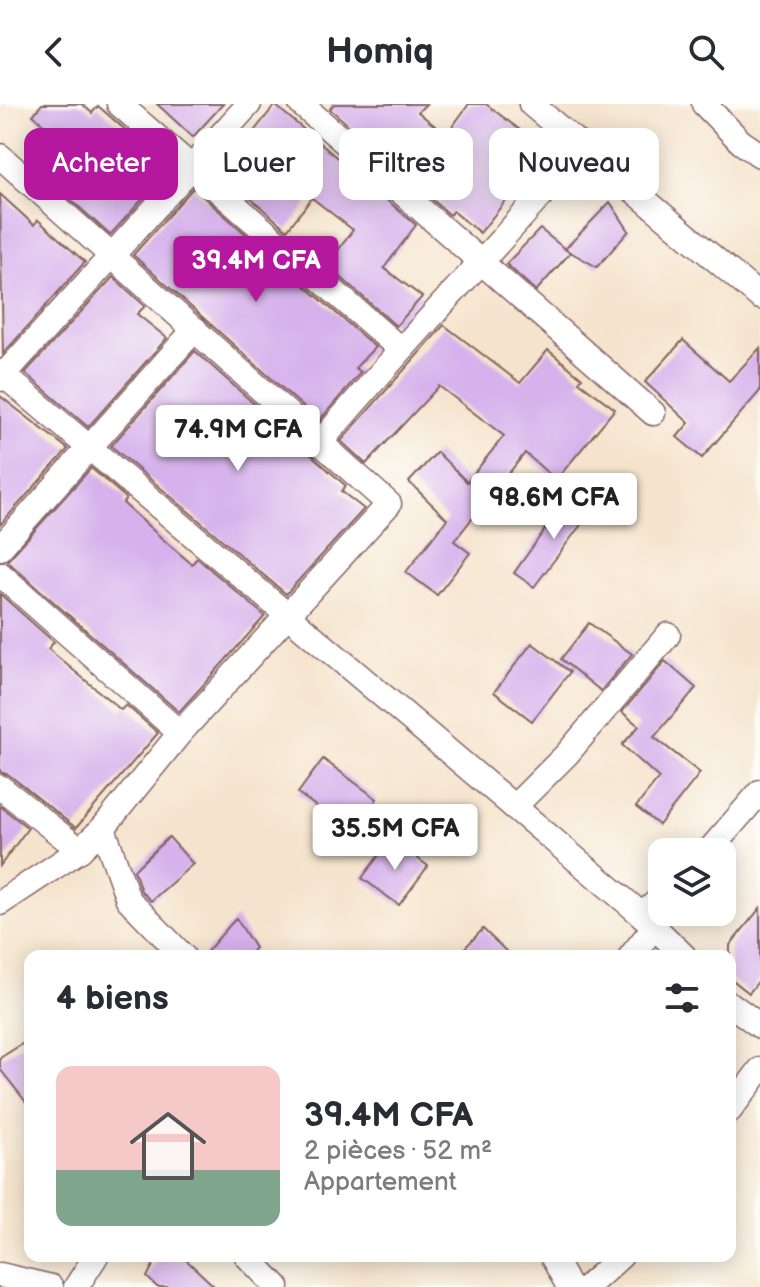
<!DOCTYPE html>
<html lang="fr">
<meta charset="utf-8">
<style>
:root{--surface:#fff;--page:#f2f2f3;--text:#2b2b33;--muted:#7c7c81;--line:#e1e1e2;--accent:#b5179e}
body{margin:0;font-family:"Balsamiq Sans",sans-serif;background:var(--page);color:var(--text);height:100vh;display:flex;flex-direction:column;font-size:30px;white-space:nowrap}
*{box-sizing:border-box;margin:0}
p{font-size:26px;color:var(--muted)}
.icon{flex:none;width:44px;height:44px;fill:none;stroke:currentColor;stroke-width:2;stroke-linecap:round;stroke-linejoin:round}
.map{position:relative;flex:1;overflow:hidden}
.side{position:absolute;left:24px;top:846px;width:712px;height:312px;display:flex;flex-direction:column;background:var(--surface);border-radius:16px;box-shadow:0 4px 20px #0003}
.side>*{flex:none}
.banner{position:absolute;left:24px;top:24px;width:712px;height:72px;display:flex;gap:16px}
.controls{position:absolute;left:648px;top:734px;display:grid;gap:16px}
.controls a{display:grid;place-items:center;width:88px;height:88px;border-radius:16px;background:var(--surface);box-shadow:0 4px 20px #0003;font-size:40px}
.price{position:absolute;translate:-50% -68px;padding:0 18px;border-radius:8px;background:#fff;color:#222;font-size:26px;line-height:52px;filter:drop-shadow(0 2px 4px #0008)}
.price::after{content:'';position:absolute;left:50%;top:48px;width:24px;height:18px;margin-left:-12px;background:inherit;clip-path:polygon(0 0,100% 0,50% 100%)}
.price.selected{background:var(--accent);color:#fff}
ul{padding:0;list-style:none}
li{display:flex;align-items:center;gap:24px;height:200px;padding:0 32px}
li+li{border-top:2px solid var(--line)}
li span{display:grid;place-items:center;flex:none;width:224px;height:160px;border-radius:16px;color:#555}
li>.icon{margin-inline-start:auto}
span .icon{width:96px;height:96px;fill:#fffc;stroke-width:1}
li b{font-size:34px}
h2{display:flex;justify-content:space-between;align-items:center;height:96px;padding:0 32px;font-size:34px}
.chip{padding:0 28px;border-radius:16px;background:var(--surface);box-shadow:0 4px 20px #0003;font-size:28px;line-height:72px}
.chip.selected{background:var(--accent);color:#fff}
header{display:flex;justify-content:space-between;align-items:center;height:104px;padding:0 32px;background:var(--surface);font-size:36px;font-weight:700}
.map>svg:first-child{display:block}
.building{fill:#d6b1ec}
.lines{fill:none;stroke-linecap:round;stroke-linejoin:round}
.street-casing{stroke:#866464;stroke-width:27}
.street{stroke:#fff;stroke-width:24}
</style>
<header><svg class="icon" aria-label="back" viewBox="0 0 24 24"><path d="M15 5l-7 7 7 7"/></svg>Homiq<svg class="icon" aria-label="search" viewBox="0 0 24 24"><circle cx="10" cy="10" r="6"/><path d="M15 15l6 6"/></svg></header>
<div class="map">
<svg width="760" height="1183" viewBox="0 0 760 1183">
<rect width="100%" height="100%" fill="#fdfcf7"/>
<filter id="ink" filterUnits="userSpaceOnUse"><feTurbulence type="fractalNoise" baseFrequency=".0125" numOctaves="2"/><feDisplacementMap in="SourceGraphic" scale="16" xChannelSelector="R" yChannelSelector="G"/><feConvolveMatrix kernelMatrix="1 2 1 2 8 2 1 2 1" color-interpolation-filters="sRGB"/></filter>
<filter id="wash" filterUnits="userSpaceOnUse"><feTurbulence type="fractalNoise" baseFrequency=".006" numOctaves="4" result="noise"/><feDisplacementMap in="SourceGraphic" scale="32" xChannelSelector="R" yChannelSelector="G"/><feGaussianBlur stdDeviation="1.8" result="paint"/><feColorMatrix in="noise" values="0 0 0 0 0 0 0 0 0 0 0 0 0 0 0 0 0 1.4 0 .05"/><feComposite in="paint" operator="in"/></filter>
<g filter="url(#wash)">
<rect width="100%" height="100%" fill="#f5e4cd"/>
<g id="blocks">
<g class="building">
<polygon points="42,0 82,0 92,9 98,2 170,65 110,131 37,65 45,55 41,52 57,32 33,11"/>
<polygon points="157,0 223,0 193,33"/>
<polygon points="334,0 426,0 418,8 446,31 469,0 486,0 550,49 524,83 519,80 480,129 453,107 450,111 330,5"/>
<polygon points="275,1 416,121 384,164 422,193 396,222 327,161 353,126 312,94 287,126 217,65 239,38 243,41"/>
<polygon points="193,84 375,243 355,264 361,268 319,317 133,151"/>
<polygon points="0,90 34,121 38,116 85,158 3,250"/>
<polygon points="610,98 629,127 597,163 565,145"/>
<polygon points="540,125 570,149 536,187 506,160"/>
<polygon points="113,173 145,202 137,210 167,234 88,323 25,269"/>
<polygon points="444,221 520,279 548,246 582,274 579,278 615,305 556,376 525,349 454,437 470,449 437,491 406,468 447,415 409,378 437,348 467,378 504,332 439,282 366,360 341,337"/>
<polygon points="683,236 729,277 760,244 760,287 702,354 677,333 689,319 645,278"/>
<polygon points="195,247 346,382 341,387 364,405 286,490 111,342"/>
<polygon points="0,292 68,345 0,421"/>
<polygon points="91,364 126,394 123,399 167,439 192,460 197,454 265,512 179,608 7,457"/>
<polygon points="578,389 595,402 534,483 514,469 551,417 554,419"/>
<polygon points="0,490 54,538 48,545 121,606 126,601 158,629 76,724 9,671 0,668"/>
<polygon points="589,519 632,550 601,587 561,555"/>
<polygon points="532,539 570,568 532,617 494,588"/>
<polygon points="665,557 696,584 654,633 700,669 659,721 636,703 659,674 622,641 639,622 622,608"/>
<polygon points="323,655 377,695 352,729 298,689"/>
<polygon points="0,702 28,724 0,762"/>
<polygon points="169,733 193,760 151,797 141,787 134,766"/>
<polygon points="391,735 428,762 399,801 362,774"/>
<polygon points="760,804 760,875 749,889 730,874 730,841"/>
<polygon points="236,814 255,844 248,852 203,852"/>
<polygon points="483,825 511,852 457,852"/>
<polygon points="30,935 30,1003 0,965 0,954"/>
<polygon points="158,1152 182,1152 215,1183 157,1183 147,1173"/>
</g>
</g>
</g>
<g filter="url(#ink)">
<use href="#blocks" fill-opacity="0" stroke="#866464" stroke-width="2"/>
<g class="lines">
<g class="street-casing">
<g id="street">
<polyline points="119,0 399,244"/>
<polyline points="301,0 653,309"/>
<polyline points="531,0 760,193"/>
<polyline points="704,0 741,38 760,51"/>
<polyline points="0,52 389,400 180,629 103,724 80,746 0,799"/>
<polyline points="0,268 642,811 684,852"/>
<polyline points="0,275 249,0"/>
<path d="M319,340c85,-101 176,-195 263,-295"/>
<polyline points="0,444 195,225"/>
<polyline points="0,470 180,629"/>
<polyline points="0,683 80,746"/>
<polyline points="514,703 567,650 668,531"/>
<polyline points="103,724 128,795 183,852"/>
<polyline points="708,748 760,688"/>
<polyline points="642,811 662,793"/>
<polyline points="631,852 655,822"/>
<polyline points="730,900 760,922"/>
<polyline points="730,1006 760,966"/>
<polyline points="247,1152 277,1183"/>
<polyline points="552,1152 569,1183"/>
<polyline points="0,1171 51,1183"/>
<polyline points="76,1183 96,1152"/>
<polyline points="587,1183 621,1152"/>
</g>
</g>
<use href="#street" class="street"/>
</g>
</g>
</svg>
<div class="controls">
<a><svg class="icon" aria-label="layers" viewBox="0 0 24 24"><path d="M12 4l9 5-9 5-9-5zM3 14l9 5 9-5"/></svg></a>
</div>
<b class="price selected" style="left:256px;top:200px">39.4M CFA</b>
<b class="price" style="left:238px;top:369px">74.9M CFA</b>
<b class="price" style="left:554px;top:437px">98.6M CFA</b>
<b class="price" style="left:395px;top:768px">35.5M CFA</b>
<div class="banner">
<a class="chip selected">Acheter</a>
<a class="chip">Louer</a>
<a class="chip">Filtres</a>
<a class="chip">Nouveau</a>
</div>
<section class="side">
<h2>4 biens<svg class="icon" aria-label="filters" viewBox="0 0 24 24"><path d="M4 7h16M4 17h16"/><circle cx="9" cy="7" r="2"/><circle cx="15" cy="17" r="2"/></svg></h2>
<ul>
<li><span style="background:linear-gradient(#f6c9c9 65%,#7fa58c 0)"><svg class="icon" aria-label="home" viewBox="0 0 24 24"><path d="M3 11l9-7 9 7M6 9v11h12V9"/></svg></span><div><b>39.4M CFA</b><p>2 pièces · 52 m²</p><p>Appartement</p></div></li>
</ul>
</section>
</div>
